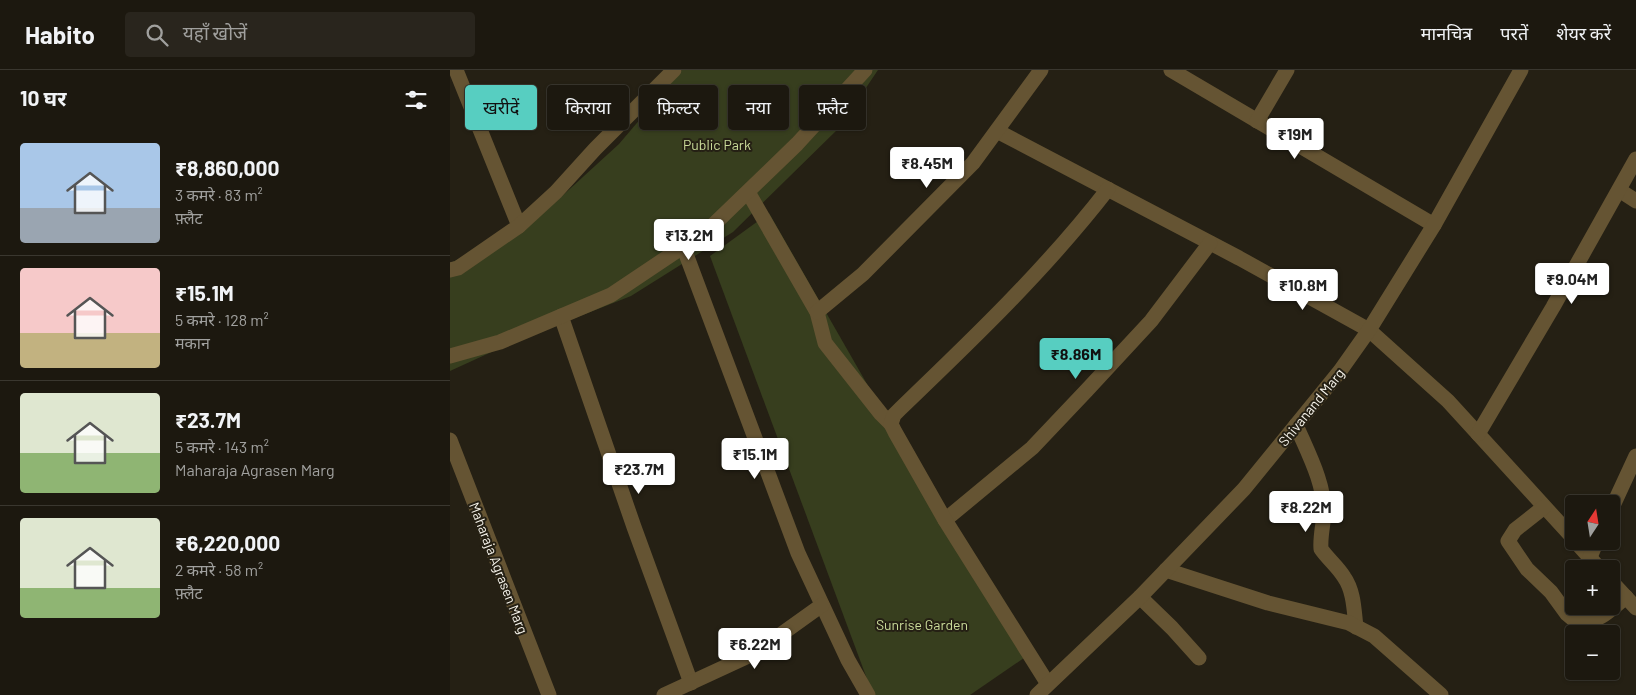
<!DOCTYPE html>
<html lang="hi">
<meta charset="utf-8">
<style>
:root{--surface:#1c180f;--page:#29251d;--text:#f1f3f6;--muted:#a0a09e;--line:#3a372f;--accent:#57cec1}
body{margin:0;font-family:Barlow,"Noto Sans Devanagari",sans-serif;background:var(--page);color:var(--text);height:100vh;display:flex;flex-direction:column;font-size:19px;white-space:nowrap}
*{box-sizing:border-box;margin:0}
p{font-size:16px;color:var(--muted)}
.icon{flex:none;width:28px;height:28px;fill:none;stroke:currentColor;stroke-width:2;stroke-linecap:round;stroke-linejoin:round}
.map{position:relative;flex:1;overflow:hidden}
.sheet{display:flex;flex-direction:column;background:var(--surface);width:450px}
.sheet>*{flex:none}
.top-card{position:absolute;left:15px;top:15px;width:475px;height:45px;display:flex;gap:10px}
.needle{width:32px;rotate:12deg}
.buttons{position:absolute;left:1115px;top:425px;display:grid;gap:10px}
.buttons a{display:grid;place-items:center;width:55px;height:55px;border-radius:5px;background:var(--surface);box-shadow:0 1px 4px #0004,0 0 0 1px var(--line);font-size:25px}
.price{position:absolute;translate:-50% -42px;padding:0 11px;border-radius:5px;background:#fff;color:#222;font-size:16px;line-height:32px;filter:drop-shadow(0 1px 2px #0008)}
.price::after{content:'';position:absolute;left:50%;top:30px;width:15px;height:11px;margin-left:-8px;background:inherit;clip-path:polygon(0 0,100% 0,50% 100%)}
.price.on{background:var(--accent);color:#111}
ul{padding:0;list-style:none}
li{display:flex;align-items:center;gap:15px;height:125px;padding:0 20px}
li+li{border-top:1px solid var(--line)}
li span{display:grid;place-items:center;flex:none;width:140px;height:100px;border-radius:5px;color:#555}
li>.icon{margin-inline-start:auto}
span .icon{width:60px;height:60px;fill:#fffc;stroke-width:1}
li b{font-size:21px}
h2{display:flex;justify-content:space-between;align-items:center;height:60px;padding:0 20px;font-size:21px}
.pill{padding:0 18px;border-radius:5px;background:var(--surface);box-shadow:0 1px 4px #0004,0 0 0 1px var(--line);font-size:18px;line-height:45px}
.pill.on{background:var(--accent);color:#111}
header{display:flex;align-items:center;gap:30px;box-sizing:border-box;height:70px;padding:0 25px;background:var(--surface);border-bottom:1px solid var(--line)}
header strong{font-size:24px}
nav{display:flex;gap:28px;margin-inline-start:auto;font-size:18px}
.search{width:350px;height:45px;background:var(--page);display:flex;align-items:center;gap:12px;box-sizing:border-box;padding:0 18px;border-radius:5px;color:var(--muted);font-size:19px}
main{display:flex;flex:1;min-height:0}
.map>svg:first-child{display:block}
.green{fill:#373e1e}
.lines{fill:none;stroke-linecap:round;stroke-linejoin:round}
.minor{stroke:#655433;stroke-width:15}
.tertiary{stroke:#655433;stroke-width:15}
.labels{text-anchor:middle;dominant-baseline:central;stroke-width:4;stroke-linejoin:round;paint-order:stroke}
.park-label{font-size:14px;fill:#cbdc9a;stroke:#252014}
.street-label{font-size:14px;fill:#f8f5ed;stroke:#252014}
</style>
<header>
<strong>Habito</strong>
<div class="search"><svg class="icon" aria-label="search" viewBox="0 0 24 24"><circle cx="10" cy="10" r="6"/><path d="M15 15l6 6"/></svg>यहाँ खोजें</div>
<nav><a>मानचित्र</a><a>परतें</a><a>शेयर करें</a></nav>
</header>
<main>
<section class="sheet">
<h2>10 घर<svg class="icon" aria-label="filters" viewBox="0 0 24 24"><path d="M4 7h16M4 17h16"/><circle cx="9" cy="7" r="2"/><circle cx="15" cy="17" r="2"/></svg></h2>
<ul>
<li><span style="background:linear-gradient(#a9c7e8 65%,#9aa5b1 0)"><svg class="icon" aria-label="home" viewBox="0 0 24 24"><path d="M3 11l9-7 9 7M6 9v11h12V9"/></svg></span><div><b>₹8,860,000</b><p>3 कमरे · 83 m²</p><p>फ़्लैट</p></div></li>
<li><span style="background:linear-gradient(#f6c9c9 65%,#c2b280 0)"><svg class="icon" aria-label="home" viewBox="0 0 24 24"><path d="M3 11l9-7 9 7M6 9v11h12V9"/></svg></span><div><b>₹15.1M</b><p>5 कमरे · 128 m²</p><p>मकान</p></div></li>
<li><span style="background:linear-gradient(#dfe7d0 60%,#8fb573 0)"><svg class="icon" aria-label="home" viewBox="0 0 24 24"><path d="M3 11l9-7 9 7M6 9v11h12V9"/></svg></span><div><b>₹23.7M</b><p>5 कमरे · 143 m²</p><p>Maharaja Agrasen Marg</p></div></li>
<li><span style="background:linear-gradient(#dfe7d0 70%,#8fb573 0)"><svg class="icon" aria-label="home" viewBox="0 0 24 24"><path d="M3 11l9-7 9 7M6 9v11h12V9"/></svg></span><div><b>₹6,220,000</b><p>2 कमरे · 58 m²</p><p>फ़्लैट</p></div></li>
</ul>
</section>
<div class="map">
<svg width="1186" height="625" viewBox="0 0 1186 625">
<rect width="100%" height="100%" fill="#252014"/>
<g class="green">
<polygon points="232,0 428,0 389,58 283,162 181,226 59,274 0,301 0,193 76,159 169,74"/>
<polygon points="319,143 574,588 520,625 423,625 260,186"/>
</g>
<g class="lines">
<g class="minor">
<polyline points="6,0 69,156"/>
<polyline points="721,0 984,155"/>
<polyline points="807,51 837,0"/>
<polyline points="547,61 789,188 919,260 998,331 1124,469"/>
<polyline points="1169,120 1186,131"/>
<polyline points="298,122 367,242 375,273 431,344 441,354"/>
<polyline points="233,176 348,483 398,590 418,625"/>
<polyline points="0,200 8,198 69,156 106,122 145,79 224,0"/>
<polyline points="367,242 413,204 523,93 591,0"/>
<polyline points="111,246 184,457 241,613"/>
<polyline points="0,286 50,272 161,225 258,160 347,74 415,0"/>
<path d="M846,355c12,28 29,59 28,89 -1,12 -4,23 -3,35 7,10 17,18 23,28 10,14 10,34 12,50"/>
<polyline points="1028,364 1103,237 1186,89"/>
<polyline points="0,370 99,625"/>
<path d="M1094,437l-29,23 -7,11 19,28 24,23 16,22 12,10c22,-3 31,-14 47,-27"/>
<polyline points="1161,440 1186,386"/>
<polyline points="495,450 582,378 637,320 701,251 760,173"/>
<polyline points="1125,471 1150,499"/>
<polyline points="1140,487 1147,471"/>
<polyline points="716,500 818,533 899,553 924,566 991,625"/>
<polyline points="1161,511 1186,538"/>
<polyline points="690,527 722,558 749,588"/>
<path d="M598,614l-103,-164 -50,-88 -4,-8 3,-9 7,-7c73,-70 145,-139 207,-219"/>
<polyline points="214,625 305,583 372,535"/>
</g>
<polyline class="tertiary" points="587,625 690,527 794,419 890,301 919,260 984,155 1071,0"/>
</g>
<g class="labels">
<g class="park-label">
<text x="267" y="74">Public Park</text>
<text x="472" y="554">Sunrise Garden</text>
</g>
<g class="street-label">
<text transform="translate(861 337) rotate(-51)">Shivanand Marg</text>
<text transform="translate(49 498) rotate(69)">Maharaja Agrasen Marg</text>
</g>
</g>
</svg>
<div class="buttons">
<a><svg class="needle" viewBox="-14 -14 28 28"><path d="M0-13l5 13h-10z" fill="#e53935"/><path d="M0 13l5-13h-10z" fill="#a0a09e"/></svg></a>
<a>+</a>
<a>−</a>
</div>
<b class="price" style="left:845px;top:90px">₹19M</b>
<b class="price" style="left:477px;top:119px">₹8.45M</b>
<b class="price" style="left:239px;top:191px">₹13.2M</b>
<b class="price" style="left:1122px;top:235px">₹9.04M</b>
<b class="price" style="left:853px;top:241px">₹10.8M</b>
<b class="price on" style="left:626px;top:310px">₹8.86M</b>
<b class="price" style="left:305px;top:410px">₹15.1M</b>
<b class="price" style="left:189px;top:425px">₹23.7M</b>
<b class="price" style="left:856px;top:463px">₹8.22M</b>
<b class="price" style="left:305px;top:600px">₹6.22M</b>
<div class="top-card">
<a class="pill on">खरीदें</a>
<a class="pill">किराया</a>
<a class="pill">फ़िल्टर</a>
<a class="pill">नया</a>
<a class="pill">फ़्लैट</a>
</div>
</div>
</main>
